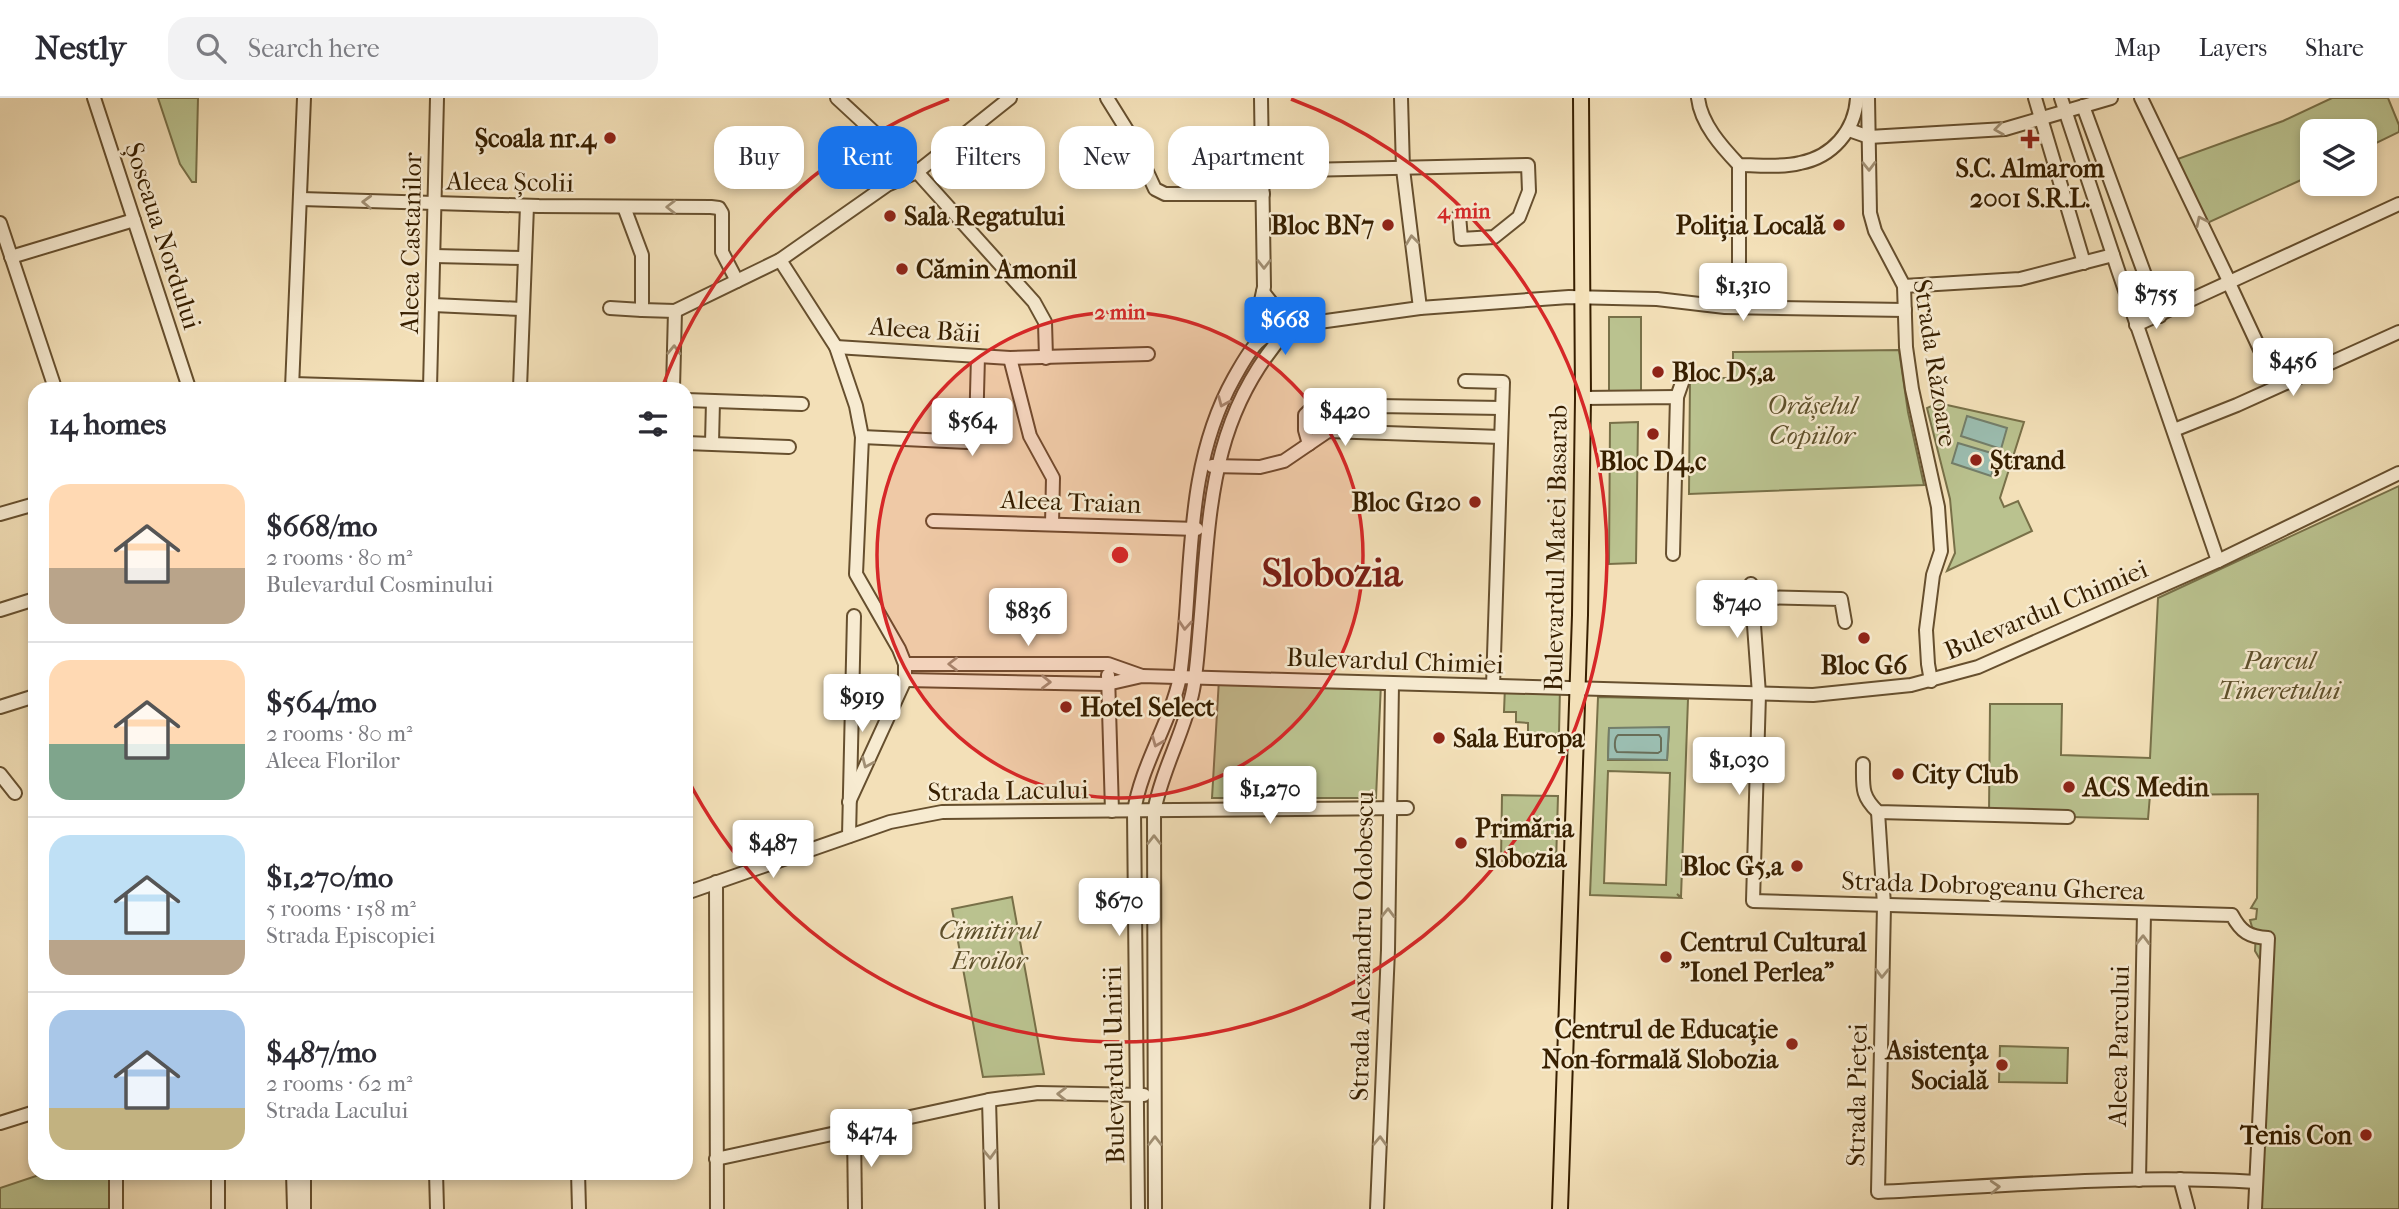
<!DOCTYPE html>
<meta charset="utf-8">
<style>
:root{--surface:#fff;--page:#f2f2f3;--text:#2b2b33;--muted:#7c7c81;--line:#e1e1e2;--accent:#1a73e8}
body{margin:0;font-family:"IM FELL French Canon",serif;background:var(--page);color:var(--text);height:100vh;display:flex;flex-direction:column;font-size:26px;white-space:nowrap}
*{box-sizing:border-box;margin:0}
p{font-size:23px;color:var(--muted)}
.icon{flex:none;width:38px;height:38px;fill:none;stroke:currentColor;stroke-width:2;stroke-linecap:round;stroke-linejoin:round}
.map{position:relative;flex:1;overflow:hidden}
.panel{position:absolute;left:28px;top:284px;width:665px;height:798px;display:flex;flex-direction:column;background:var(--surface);border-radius:21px;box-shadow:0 4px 10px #0003}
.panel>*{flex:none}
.top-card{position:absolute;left:714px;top:28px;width:665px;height:63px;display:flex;gap:14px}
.controls{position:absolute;left:2300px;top:21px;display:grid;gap:14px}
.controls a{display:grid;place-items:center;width:77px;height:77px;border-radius:14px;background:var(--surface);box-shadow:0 4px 10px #0003;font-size:35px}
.price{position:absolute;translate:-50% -60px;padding:0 16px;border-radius:7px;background:#fff;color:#222;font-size:23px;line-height:46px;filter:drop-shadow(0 2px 4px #0008)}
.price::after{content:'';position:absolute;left:50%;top:42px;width:21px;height:16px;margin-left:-10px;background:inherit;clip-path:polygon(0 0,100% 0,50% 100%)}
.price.active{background:var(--accent);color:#fff}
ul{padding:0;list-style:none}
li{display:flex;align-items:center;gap:21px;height:175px;padding:0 21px}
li+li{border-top:2px solid var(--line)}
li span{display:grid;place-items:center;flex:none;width:196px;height:140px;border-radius:21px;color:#555}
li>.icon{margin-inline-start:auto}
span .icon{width:84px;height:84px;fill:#fffc;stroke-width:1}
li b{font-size:30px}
h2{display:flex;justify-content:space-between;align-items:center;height:84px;padding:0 21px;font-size:30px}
.tag{padding:0 24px;border-radius:21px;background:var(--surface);box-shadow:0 4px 10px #0003;font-size:24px;line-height:63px}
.tag.active{background:var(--accent);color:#fff}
header{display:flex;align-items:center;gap:42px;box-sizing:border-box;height:98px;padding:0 35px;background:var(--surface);border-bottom:2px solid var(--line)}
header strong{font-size:33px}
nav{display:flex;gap:38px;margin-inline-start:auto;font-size:24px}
.search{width:490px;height:63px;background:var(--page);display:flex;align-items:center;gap:18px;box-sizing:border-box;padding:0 24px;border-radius:21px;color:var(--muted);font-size:26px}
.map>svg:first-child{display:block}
.green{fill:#bac28f;stroke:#787048;stroke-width:2;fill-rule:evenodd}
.water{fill:#9bbdb0;stroke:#737e6a;stroke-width:2}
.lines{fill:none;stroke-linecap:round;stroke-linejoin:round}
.shore{stroke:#696e58;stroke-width:2}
.minor-casing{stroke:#664f2e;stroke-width:16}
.major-casing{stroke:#371f00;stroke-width:18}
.minor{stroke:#f7ebd1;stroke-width:12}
.major{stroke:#f3e0b8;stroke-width:14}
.oneway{stroke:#a18f73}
.ring{fill:none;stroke:#d62828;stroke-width:3.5}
.poi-dot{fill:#8f2418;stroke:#f7ebd1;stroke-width:2.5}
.labels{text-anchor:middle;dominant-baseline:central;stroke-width:5;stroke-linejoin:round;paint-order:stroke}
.poi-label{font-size:26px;font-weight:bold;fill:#371f00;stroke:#f7ebd1;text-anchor:start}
.street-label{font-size:26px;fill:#371f00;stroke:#f7ebd1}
.park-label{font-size:26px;font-style:italic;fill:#5e502b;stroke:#f7ebd1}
.town-label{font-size:40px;font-weight:bold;fill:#7a1f14;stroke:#f7ebd1}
.centre{fill:#d62828;stroke:#f7ebd1;stroke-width:3.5}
.ring-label{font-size:21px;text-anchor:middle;font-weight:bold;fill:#d62828;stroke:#f7ebd1;stroke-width:5;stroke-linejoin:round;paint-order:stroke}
</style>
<header>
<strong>Nestly</strong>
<div class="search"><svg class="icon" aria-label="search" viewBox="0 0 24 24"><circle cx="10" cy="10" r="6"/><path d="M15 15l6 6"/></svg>Search here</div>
<nav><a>Map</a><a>Layers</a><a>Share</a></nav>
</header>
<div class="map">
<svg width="2399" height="1111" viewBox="0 0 2399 1111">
<rect width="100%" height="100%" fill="#f3e0b8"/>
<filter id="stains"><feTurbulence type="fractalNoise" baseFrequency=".00286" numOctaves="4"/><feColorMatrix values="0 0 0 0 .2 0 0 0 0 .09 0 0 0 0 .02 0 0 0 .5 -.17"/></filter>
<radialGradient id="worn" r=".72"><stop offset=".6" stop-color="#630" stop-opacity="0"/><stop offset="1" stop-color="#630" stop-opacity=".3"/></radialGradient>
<g class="green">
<polygon points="158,0 198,0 196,84 192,84 180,66"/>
<polygon points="2332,0 2388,0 2399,27 2399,34 2364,51 2364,33 2312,33 2312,77 2203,127 2172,63 2283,23"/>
<rect x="1609" y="219" width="32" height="80"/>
<polygon points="1899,252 1908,314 1924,387 1689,396 1690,280 1733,280 1733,254"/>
<polygon points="1938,305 2024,324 2000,400 2004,409 2018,403 2032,433 1947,473 1955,455 1950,401 1927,310"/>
<polygon points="1638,324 1636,465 1609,466 1610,325"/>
<polygon points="2399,388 2399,1111 2260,1111 2264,868 2255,853 2256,832 2252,829 2250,822 2256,821 2257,811 2251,810 2257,800 2258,696 2150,697 2148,721 1989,717 1990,606 2062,606 2061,657 2150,660 2158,500"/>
<polygon points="1219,581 1381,585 1376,700 1212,700"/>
<polygon points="1505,588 1560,590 1559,636 1528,636 1528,625 1516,624 1516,614 1504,614"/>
<path d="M1598,599l90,2 -7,198 -4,-3 4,4 -91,-3zM1609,630h60l-2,32h-59zM1608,673l62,2 -4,112 -62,-2z"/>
<polygon points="1502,697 1558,698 1556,766 1501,763"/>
<polygon points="1012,799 1044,976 983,979 952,811"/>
<polygon points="2000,948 2068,950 2067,985 1999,984"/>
<polygon points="48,1074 110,1075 110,1111 0,1111 0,1090"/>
</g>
<g class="water">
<polygon points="1967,318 2007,330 2001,351 1961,338"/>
<polygon points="1958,345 1998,357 1991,378 1952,365"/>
<polygon points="1669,629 1667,662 1608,661 1609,630"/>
</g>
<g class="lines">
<path class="shore" d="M1618,637h41l2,3v13l-3,2 -41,-1c-3,-3 -3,-14 1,-17z"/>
<g class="minor-casing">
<g id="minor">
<polyline points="94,0 189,290"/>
<polyline points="837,0 917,74 1034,204 1045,224 1046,260"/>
<polyline points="1107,0 1130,37 1155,91 1165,96 1263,96"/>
<polyline points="1401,0 1403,71 1420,210"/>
<path d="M1698,0c3,26 24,49 41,67 20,0 42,3 61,-2 32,-6 55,-32 57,-65"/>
<polyline points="1868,0 1870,115 1875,133 1904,188 1906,249 1912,291 1938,409 1941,453 1933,477 1926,532 1928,566 1931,583"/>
<polyline points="2035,0 2084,165"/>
<polyline points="2061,0 2118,172 2218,463"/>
<polyline points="2141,0 2230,185"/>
<polyline points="2083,8 2160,218"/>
<polyline points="1849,32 1869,39 2005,31 2111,0"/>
<polyline points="1263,73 1528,67 1529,93 1519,119 1494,139 1461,141 1459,117"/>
<polyline points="301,101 539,108 711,109 719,110 722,115 722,154 737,183"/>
<polyline points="624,109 642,157 642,212 675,213 780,162 887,87 917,74 1010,0"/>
<polyline points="0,125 55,290"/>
<polyline points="434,158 524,160"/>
<polyline points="11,159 134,122"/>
<polyline points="780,162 836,249 856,308 862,339 856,476 899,551 905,566 905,582 849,704"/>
<polyline points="2229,185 2277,288"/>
<polyline points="1904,188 2020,181 2113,157"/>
<polyline points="1263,194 1290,228"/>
<polyline points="433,207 522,211"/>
<polyline points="1739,209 1739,67"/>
<polyline points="610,210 642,212"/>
<polyline points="2136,227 2399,106"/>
<polyline points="1256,245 1258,216 1264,189 1261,0"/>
<polyline points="836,249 1010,260 1148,256"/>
<polyline points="1010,260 1030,338 1053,380 1052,426"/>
<polyline points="1465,283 1503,284 1493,588"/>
<polyline points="293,286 424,290"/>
<polyline points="292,290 304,0"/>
<polyline points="430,290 437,0"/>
<polyline points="520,290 527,108"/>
<polyline points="673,290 675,213"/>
<polyline points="1677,299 1684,279"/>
<polyline points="1583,300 1677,299 1673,456"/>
<polyline points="686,302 802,306"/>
<polyline points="2174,332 2237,307 2399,234"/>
<polyline points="862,339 968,344 973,341 976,334 978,258"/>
<polyline points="686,345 789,349"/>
<polyline points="712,345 713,303"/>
<polyline points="1309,346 1305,332 1305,317 1309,313 1350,313 1377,308 1502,310"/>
<polyline points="1212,368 1260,369 1284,363 1328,333 1501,339"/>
<polyline points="0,416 35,406"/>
<polyline points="933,423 1197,431"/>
<path d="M1751,486l8,110 -6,207 479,14c9,17 17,22 36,23l-13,271"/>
<polyline points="1751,499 1841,501 1845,524"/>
<polyline points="0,512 35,501"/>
<polyline points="905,566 1108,566 1142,578"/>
<polyline points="1108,577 1112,713"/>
<polyline points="905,582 1107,586 1142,578 1813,597 1911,587 1978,569 2218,463 2399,375"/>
<polyline points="0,609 35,598"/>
<path d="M1863,666c0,23 -2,32 15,48l190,5"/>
<polyline points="0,676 15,695"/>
<path d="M1878,714l6,93 -6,287c125,-6 252,-18 378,-10"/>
<polyline points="849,738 854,518"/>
<polyline points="716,784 717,1111"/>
<polyline points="686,795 890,724 942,714 1407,710"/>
<polyline points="989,1002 992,1111"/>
<polyline points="0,1025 35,1014"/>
<polyline points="854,1032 855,1111"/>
<polyline points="716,1061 989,1002 1038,995 1144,997"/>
<polyline points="116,1074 116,1111"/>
<polyline points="293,1074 294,1111"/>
<polyline points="304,1074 304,1111"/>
<polyline points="436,1074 437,1111"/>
<polyline points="578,1074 579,1111"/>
<polyline points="2180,1081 2188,1111"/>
<polyline points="2139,1082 2144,815"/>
<polyline points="218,1111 218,1074"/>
<path d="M1138,1111l-4,-397c7,-47 36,-88 46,-135 14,-100 2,-206 54,-299 16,-28 23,-44 56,-52l130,-18 149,-11 88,2 68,8 180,3"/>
<path d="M1155,1111l-1,-397c8,-43 31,-81 39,-122 4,-21 5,-43 7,-64 10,-113 8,-210 90,-299"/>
<polyline points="1377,1111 1388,852 1392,586"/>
</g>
</g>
<g class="major-casing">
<polyline id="major" points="1560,1111 1580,517 1583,300 1581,0"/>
</g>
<use href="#minor" class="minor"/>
<use href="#major" class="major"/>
</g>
<defs><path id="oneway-chevron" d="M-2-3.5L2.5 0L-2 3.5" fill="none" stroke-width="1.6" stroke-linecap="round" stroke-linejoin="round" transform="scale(1.75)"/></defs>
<g class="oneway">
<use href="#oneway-chevron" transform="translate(1999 31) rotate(172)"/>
<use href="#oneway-chevron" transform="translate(1869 68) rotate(89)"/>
<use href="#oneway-chevron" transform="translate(367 104) rotate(-178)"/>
<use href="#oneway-chevron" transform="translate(671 109) rotate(-180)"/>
<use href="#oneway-chevron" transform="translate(2201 123) rotate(-116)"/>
<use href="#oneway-chevron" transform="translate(1412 142) rotate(-97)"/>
<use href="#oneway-chevron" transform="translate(1264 166) rotate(90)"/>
<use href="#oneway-chevron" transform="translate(674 252) rotate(-88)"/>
<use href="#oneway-chevron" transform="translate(1223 304) rotate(113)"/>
<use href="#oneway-chevron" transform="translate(1185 527) rotate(94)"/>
<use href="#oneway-chevron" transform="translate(953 566) rotate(-180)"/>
<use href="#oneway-chevron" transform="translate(1046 584) rotate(1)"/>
<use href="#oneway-chevron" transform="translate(1157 644) rotate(112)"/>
<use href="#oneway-chevron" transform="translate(867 665) rotate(114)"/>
<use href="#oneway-chevron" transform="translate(1154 742) rotate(-90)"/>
<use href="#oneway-chevron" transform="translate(1388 815) rotate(-89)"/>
<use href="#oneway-chevron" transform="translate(2143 842) rotate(-89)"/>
<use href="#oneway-chevron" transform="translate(1882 875) rotate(91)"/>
<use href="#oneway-chevron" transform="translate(1062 996) rotate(-179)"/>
<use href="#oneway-chevron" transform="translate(1155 1043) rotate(-90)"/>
<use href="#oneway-chevron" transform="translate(1380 1043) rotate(-88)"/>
<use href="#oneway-chevron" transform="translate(990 1056) rotate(88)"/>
<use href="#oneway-chevron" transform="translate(1995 1089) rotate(-3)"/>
</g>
<circle cx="1120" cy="457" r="243" fill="#d62828" fill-opacity=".12"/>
<g class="ring">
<circle cx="1120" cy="457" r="243"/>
<path d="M662 290A487 487 0 0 1 949 1M1291 1A487 487 0 1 1 686 678"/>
</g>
<g class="poi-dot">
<circle cx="610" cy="40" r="7"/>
<path d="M2026.5 30.5h7v7h7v7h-7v7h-7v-7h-7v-7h7z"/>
<circle cx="890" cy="118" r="7"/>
<circle cx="1388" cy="127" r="7"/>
<circle cx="1839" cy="127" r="7"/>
<circle cx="902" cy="171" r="7"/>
<circle cx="1658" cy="274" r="7"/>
<circle cx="1653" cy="336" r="7"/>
<circle cx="1976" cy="362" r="7"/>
<circle cx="1475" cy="404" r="7"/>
<circle cx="1864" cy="540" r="7"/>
<circle cx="1066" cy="609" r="7"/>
<circle cx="1439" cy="640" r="7"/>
<circle cx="1898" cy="676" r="7"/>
<circle cx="2069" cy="689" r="7"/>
<circle cx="1461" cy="745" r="7"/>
<circle cx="1797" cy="768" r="7"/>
<circle cx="1666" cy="859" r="7"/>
<circle cx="1792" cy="946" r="7"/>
<circle cx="2002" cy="967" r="7"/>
<circle cx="2366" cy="1037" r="7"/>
</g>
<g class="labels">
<g class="poi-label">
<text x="596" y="40" text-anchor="end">Școala nr.4</text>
<text x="2030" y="70" text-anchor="middle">S.C. Almarom<tspan x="2030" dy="30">2001 S.R.L.</tspan></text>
<text x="904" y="118">Sala Regatului</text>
<text x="1374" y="127" text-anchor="end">Bloc BN7</text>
<text x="1825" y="127" text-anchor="end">Poliția Locală</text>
<text x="916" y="171">Cămin Amonil</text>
<text x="1672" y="274">Bloc D5,a</text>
<text x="1990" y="362">Ștrand</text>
<text x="1653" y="363" text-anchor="middle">Bloc D4,c</text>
<text x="1461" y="404" text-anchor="end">Bloc G120</text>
<text x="1864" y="567" text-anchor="middle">Bloc G6</text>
<text x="1080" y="609">Hotel Select</text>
<text x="1453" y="640">Sala Europa</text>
<text x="1912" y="676">City Club</text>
<text x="2083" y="689">ACS Medin</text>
<text x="1475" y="730">Primăria<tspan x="1475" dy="30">Slobozia</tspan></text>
<text x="1783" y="768" text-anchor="end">Bloc G5,a</text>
<text x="1680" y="844">Centrul Cultural<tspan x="1680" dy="30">"Ionel Perlea"</tspan></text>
<text x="1778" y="931" text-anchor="end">Centrul de Educație<tspan x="1778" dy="30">Non-formală Slobozia</tspan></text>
<text x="1988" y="952" text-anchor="end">Asistența<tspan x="1988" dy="30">Socială</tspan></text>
<text x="2352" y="1037" text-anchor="end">Tenis Con</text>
</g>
<g class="street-label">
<text transform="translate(510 84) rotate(1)">Aleea Școlii</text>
<text transform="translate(163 138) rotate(72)">Șoseaua Nordului</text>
<text transform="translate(411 145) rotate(-89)">Aleea Castanilor</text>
<text transform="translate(925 232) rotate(4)">Aleea Băii</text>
<text transform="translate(1935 265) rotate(81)">Strada Răzoare</text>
<text transform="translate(1071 404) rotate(2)">Aleea Traian</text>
<text transform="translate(1556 450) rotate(-89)">Bulevardul Matei Basarab</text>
<text transform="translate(2046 512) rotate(-23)">Bulevardul Chimiei</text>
<text transform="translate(1395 563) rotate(2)">Bulevardul Chimiei</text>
<text transform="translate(1008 693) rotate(-1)">Strada Lacului</text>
<text transform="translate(1993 788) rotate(2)">Strada Dobrogeanu Gherea</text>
<text transform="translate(1362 848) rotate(-89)">Strada Alexandru Odobescu</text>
<text transform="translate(2119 948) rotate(-89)">Aleea Parcului</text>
<text transform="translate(1114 967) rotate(-91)">Bulevardul Unirii</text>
<text transform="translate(1857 997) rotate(-89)">Strada Pieței</text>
</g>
<g class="park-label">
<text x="1812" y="307">Orășelul<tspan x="1812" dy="30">Copiilor</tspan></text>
<text x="2279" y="562">Parcul<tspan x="2279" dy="30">Tineretului</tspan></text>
<text x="989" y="832">Cimitirul<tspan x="989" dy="30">Eroilor</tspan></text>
</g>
<g class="town-label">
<text x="1332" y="475">Slobozia</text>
</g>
</g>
<circle cx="1120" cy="457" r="10" class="centre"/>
<g class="ring-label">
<text x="1464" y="120">4 min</text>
<text x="1120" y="221">2 min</text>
</g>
<rect width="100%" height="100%" filter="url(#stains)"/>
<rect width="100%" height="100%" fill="url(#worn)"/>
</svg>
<div class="controls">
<a><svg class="icon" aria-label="layers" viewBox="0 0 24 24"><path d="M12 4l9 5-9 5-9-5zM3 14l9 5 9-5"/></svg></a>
</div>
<b class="price" style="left:1743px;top:225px">$1,310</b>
<b class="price" style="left:2156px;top:233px">$755</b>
<b class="price active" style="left:1285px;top:259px">$668</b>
<b class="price" style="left:2293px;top:300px">$456</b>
<b class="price" style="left:1345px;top:350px">$420</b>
<b class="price" style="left:972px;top:360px">$564</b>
<b class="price" style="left:1737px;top:542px">$740</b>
<b class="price" style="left:1028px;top:550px">$836</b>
<b class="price" style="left:862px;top:636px">$919</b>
<b class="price" style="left:1739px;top:699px">$1,030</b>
<b class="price" style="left:1270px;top:728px">$1,270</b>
<b class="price" style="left:773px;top:782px">$487</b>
<b class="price" style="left:1119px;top:840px">$670</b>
<b class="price" style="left:871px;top:1071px">$474</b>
<div class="top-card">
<a class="tag">Buy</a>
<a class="tag active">Rent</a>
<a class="tag">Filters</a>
<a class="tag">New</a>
<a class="tag">Apartment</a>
</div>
<section class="panel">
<h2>14 homes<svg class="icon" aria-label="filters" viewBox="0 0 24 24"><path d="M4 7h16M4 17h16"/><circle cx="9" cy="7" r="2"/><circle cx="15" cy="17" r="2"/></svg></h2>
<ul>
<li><span style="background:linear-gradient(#ffd9b3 60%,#b9a48a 0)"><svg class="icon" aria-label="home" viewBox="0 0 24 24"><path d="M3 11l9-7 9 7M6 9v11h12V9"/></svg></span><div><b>$668/mo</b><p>2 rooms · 80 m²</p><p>Bulevardul Cosminului</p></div></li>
<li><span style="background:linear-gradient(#ffd9b3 60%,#7fa58c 0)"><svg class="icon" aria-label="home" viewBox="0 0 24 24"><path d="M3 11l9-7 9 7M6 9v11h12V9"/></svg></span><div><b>$564/mo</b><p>2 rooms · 80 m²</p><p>Aleea Florilor</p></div></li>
<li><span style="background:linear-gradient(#bfe0f5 75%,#b9a48a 0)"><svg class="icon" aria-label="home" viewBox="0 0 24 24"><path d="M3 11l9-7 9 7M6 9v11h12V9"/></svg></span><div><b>$1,270/mo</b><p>5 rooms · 158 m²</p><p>Strada Episcopiei</p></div></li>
<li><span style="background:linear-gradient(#a9c7e8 70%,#c2b280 0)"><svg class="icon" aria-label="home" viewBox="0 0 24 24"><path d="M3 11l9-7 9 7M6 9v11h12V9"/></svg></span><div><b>$487/mo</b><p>2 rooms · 62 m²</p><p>Strada Lacului</p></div></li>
</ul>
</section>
</div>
